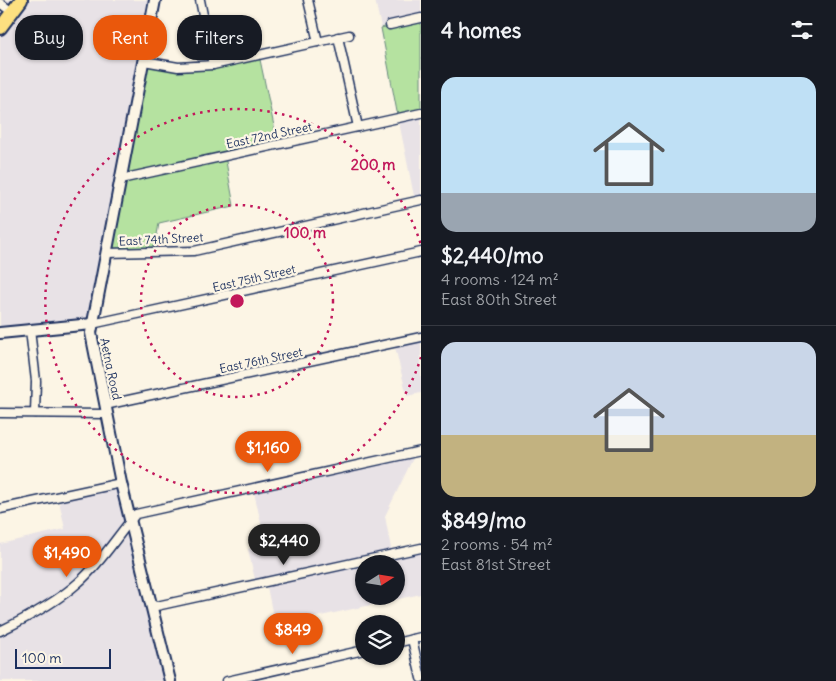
<!DOCTYPE html>
<meta charset="utf-8">
<style>
:root{--surface:#171b24;--page:#242831;--text:#f1f3f6;--muted:#9ea1a6;--line:#363941;--accent:#ea580c}
body{margin:0;font-family:Delius,sans-serif;background:var(--page);color:var(--text);height:100vh;display:flex;flex-direction:column;font-size:19px;white-space:nowrap}
*{box-sizing:border-box;margin:0}
p{font-size:16px;color:var(--muted)}
.icon{flex:none;width:28px;height:28px;fill:none;stroke:currentColor;stroke-width:2;stroke-linecap:round;stroke-linejoin:round}
.map{position:relative;flex:1;overflow:hidden}
.panel{display:flex;flex-direction:column;background:var(--surface);width:415px}
.panel>*{flex:none}
.top-card{position:absolute;left:15px;top:15px;width:330px;height:45px;display:flex;gap:10px}
.needle{width:32px;rotate:78deg}
.controls{position:absolute;left:355px;top:555px;display:grid;gap:10px}
.controls a{display:grid;place-items:center;width:50px;height:50px;border-radius:50%;background:var(--surface);box-shadow:0 1px 4px #0004;font-size:25px}
.scale{position:absolute;left:15px;bottom:12px;width:96px;box-sizing:border-box;padding-left:5px;border:2px solid #1b2f5e;border-top:0;font-size:14px;line-height:18px;white-space:nowrap;color:#1b2f5e;-webkit-text-stroke:4px #fcf5e5;paint-order:stroke}
.price{position:absolute;translate:-50% -42px;padding:0 11px;border-radius:18px;background:var(--accent);color:#fff;font-size:16px;line-height:32px;filter:drop-shadow(0 1px 2px #0008)}
.price::after{content:'';position:absolute;left:50%;top:30px;width:15px;height:11px;margin-left:-8px;background:inherit;clip-path:polygon(0 0,100% 0,50% 100%)}
.price.current{background:#222;color:#fff}
ul{padding:0;list-style:none}
li{display:grid;align-content:center;gap:10px;height:265px;padding:0 20px}
li+li{border-top:1px solid var(--line)}
li span{display:grid;place-items:center;height:155px;border-radius:15px;color:#555}
li>.icon{margin-inline-start:auto}
span .icon{width:90px;height:90px;fill:#fffc;stroke-width:1}
li b{font-size:21px}
h2{display:flex;justify-content:space-between;align-items:center;height:60px;padding:0 20px;font-size:21px}
.tag{padding:0 18px;border-radius:20px;background:var(--surface);box-shadow:0 1px 4px #0004;font-size:18px;line-height:45px}
.tag.current{background:var(--accent);color:#fff}
main{display:flex;flex:1;min-height:0}
.map>svg:first-child{display:block}
.built{fill:#e8e2e6;fill-rule:evenodd}
.green{fill:#b5e2a0;stroke:#68887f}
.lines{fill:none;stroke-linecap:round;stroke-linejoin:round}
.minor-casing{stroke:#1b2f5e;stroke-width:11}
.tertiary-casing{stroke:#1b2f5e;stroke-width:14}
.primary-casing{stroke:#1b2f5e;stroke-width:16}
.minor{stroke:#fcf5e5;stroke-width:8}
.tertiary{stroke:#fcf5e5;stroke-width:10}
.primary{stroke:#fde080;stroke-width:12}
.ring{fill:none;stroke:#c2185b;stroke-width:2.5;stroke-dasharray:2.5 5}
.labels{text-anchor:middle;dominant-baseline:central;stroke-width:4.5;stroke-linejoin:round;paint-order:stroke}
.street-label{font-size:12px;fill:#1b2f5e;stroke:#fcf5e5}
.centre{fill:#c2185b;stroke:#fcf5e5;stroke-width:2.5}
.ring-label{font-size:15px;text-anchor:middle;font-weight:bold;fill:#c2185b;stroke:#fcf5e5;stroke-width:4.5;stroke-linejoin:round;paint-order:stroke}
</style>
<main>
<div class="map">
<svg width="421" height="681" viewBox="0 0 421 681">
<rect width="100%" height="100%" fill="#fcf5e5"/>
<filter id="ink" filterUnits="userSpaceOnUse"><feTurbulence type="fractalNoise" baseFrequency=".02" numOctaves="2"/><feDisplacementMap in="SourceGraphic" scale="10" xChannelSelector="R" yChannelSelector="G"/><feConvolveMatrix kernelMatrix="1 2 1 2 8 2 1 2 1" color-interpolation-filters="sRGB"/></filter>
<g filter="url(#ink)">
<g class="built">
<polygon points="0,0 155,0 92,324 0,333"/>
<polygon points="375,0 421,0 421,18 381,27"/>
<polygon points="421,113 421,200 415,201 398,117"/>
<polygon points="421,337 421,393 407,396 394,343"/>
<path d="M416,452l-31,64 7,38 29,-6v46l-146,32 -9,-44 -10,2 -8,-35 18,-4 -13,-57zM364,564h32v32h-32z"/>
<polygon points="121,483 170,681 0,681 0,544 65,529 58,496"/>
</g>
<g class="green">
<polygon points="421,18 421,113 398,117 381,28"/>
<polygon points="259,55 278,145 225,156 234,206 159,223 154,252 107,253 144,61 178,67"/>
</g>
<g class="lines">
<g class="minor-casing">
<g id="minor">
<polyline points="200,0 213,65"/>
<polyline points="308,0 318,42"/>
<polyline points="0,3 12,12"/>
<polyline points="390,25 421,18"/>
<polyline points="338,37 358,127"/>
<polyline points="144,61 178,67 213,65 349,35"/>
<polyline points="121,179 421,113"/>
<polyline points="107,253 194,251 421,200"/>
<polyline points="92,324 421,252"/>
<polyline points="30,330 36,381 35,413"/>
<polyline points="105,405 421,337"/>
<polyline points="0,413 107,414"/>
<polyline points="0,509 121,483"/>
<polyline points="152,607 421,548"/>
<path d="M0,631c27,-13 57,-29 79,-49 22,-19 38,-46 57,-68l285,-63"/>
<polyline points="412,639 421,678"/>
<polyline points="396,643 421,637"/>
<polyline points="227,681 364,650"/>
</g>
</g>
<g class="tertiary-casing">
<g id="tertiary">
<polyline points="155,0 91,333 121,483 170,681"/>
<polyline points="0,333 92,324"/>
</g>
</g>
<g class="primary-casing">
<polyline id="primary" points="0,28 21,0"/>
</g>
<use href="#minor" class="minor"/>
<use href="#tertiary" class="tertiary"/>
<use href="#primary" class="primary"/>
</g>
</g>
<g class="ring">
<circle cx="237" cy="301" r="96"/>
<path d="M421 357A192 192 0 1 1 421 245"/>
</g>
<g class="labels">
<g class="street-label">
<text transform="translate(269 135) rotate(-12)">East 72nd Street</text>
<text transform="translate(161 239) rotate(-3)">East 74th Street</text>
<text transform="translate(254 278) rotate(-13)">East 75th Street</text>
<text transform="translate(261 360) rotate(-12)">East 76th Street</text>
<text transform="translate(111 369) rotate(78)">Aetna Road</text>
</g>
</g>
<circle cx="237" cy="301" r="8" class="centre"/>
<g class="ring-label">
<text x="373" y="170">200 m</text>
<text x="305" y="238">100 m</text>
</g>
</svg>
<div class="controls">
<a><svg class="needle" viewBox="-14 -14 28 28"><path d="M0-13l5 13h-10z" fill="#e53935"/><path d="M0 13l5-13h-10z" fill="#9ea1a6"/></svg></a>
<a><svg class="icon" aria-label="layers" viewBox="0 0 24 24"><path d="M12 4l9 5-9 5-9-5zM3 14l9 5 9-5"/></svg></a>
</div>
<div class="scale">100 m</div>
<b class="price" style="left:268px;top:473px">$1,160</b>
<b class="price current" style="left:284px;top:566px">$2,440</b>
<b class="price" style="left:67px;top:578px">$1,490</b>
<b class="price" style="left:293px;top:655px">$849</b>
<div class="top-card">
<a class="tag">Buy</a>
<a class="tag current">Rent</a>
<a class="tag">Filters</a>
</div>
</div>
<section class="panel">
<h2>4 homes<svg class="icon" aria-label="filters" viewBox="0 0 24 24"><path d="M4 7h16M4 17h16"/><circle cx="9" cy="7" r="2"/><circle cx="15" cy="17" r="2"/></svg></h2>
<ul>
<li><span style="background:linear-gradient(#bfe0f5 75%,#9aa5b1 0)"><svg class="icon" aria-label="home" viewBox="0 0 24 24"><path d="M3 11l9-7 9 7M6 9v11h12V9"/></svg></span><div><b>$2,440/mo</b><p>4 rooms · 124 m²</p><p>East 80th Street</p></div></li>
<li><span style="background:linear-gradient(#c9d6e8 60%,#c2b280 0)"><svg class="icon" aria-label="home" viewBox="0 0 24 24"><path d="M3 11l9-7 9 7M6 9v11h12V9"/></svg></span><div><b>$849/mo</b><p>2 rooms · 54 m²</p><p>East 81st Street</p></div></li>
</ul>
</section>
</main>
